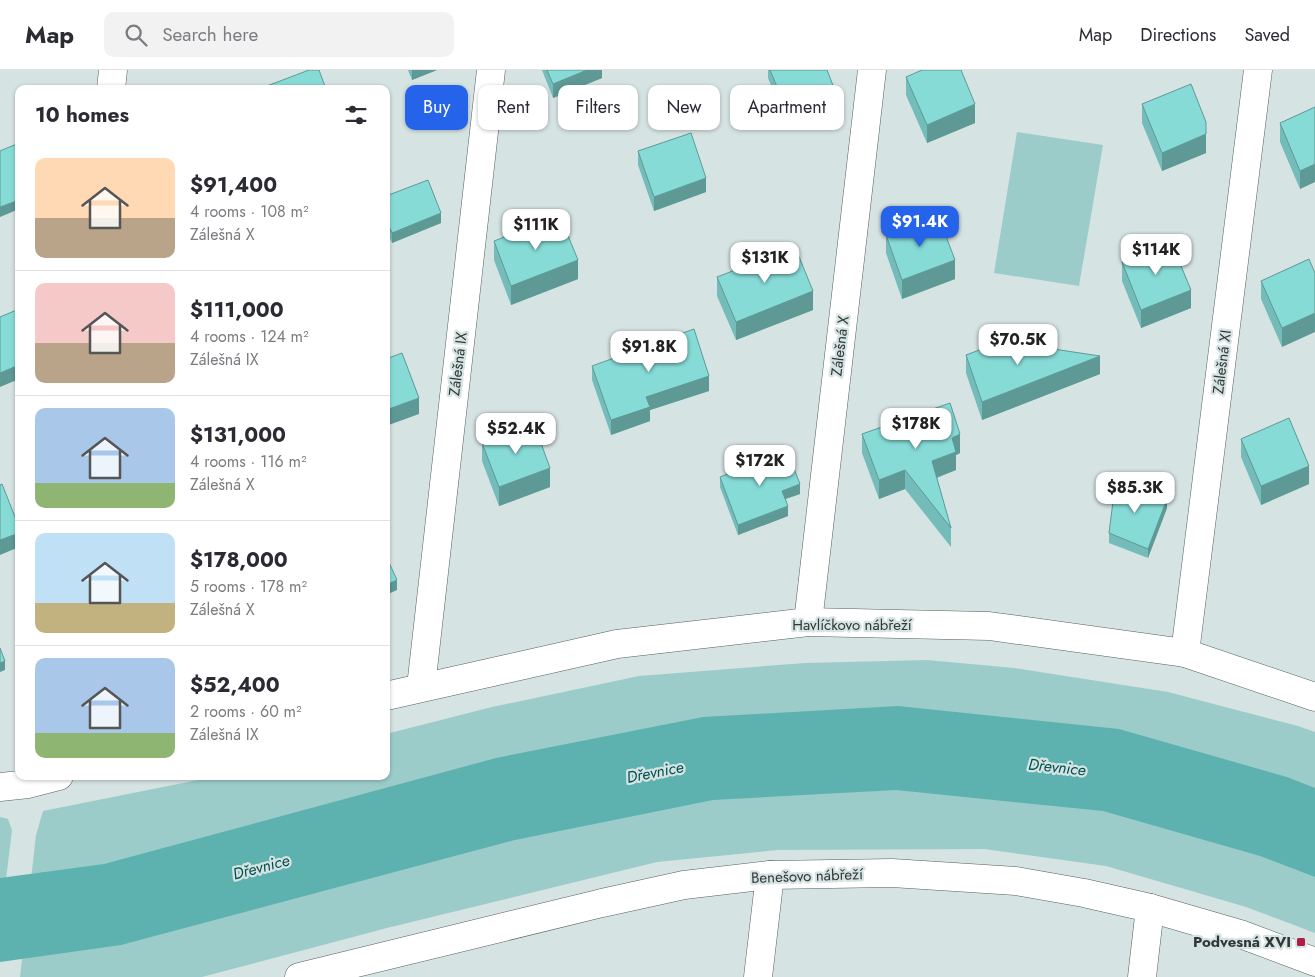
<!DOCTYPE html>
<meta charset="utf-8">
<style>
:root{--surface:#fff;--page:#f2f2f3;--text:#2b2b33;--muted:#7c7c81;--line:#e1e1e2;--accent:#2563eb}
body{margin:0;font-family:Jost,sans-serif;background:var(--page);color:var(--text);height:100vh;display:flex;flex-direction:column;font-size:19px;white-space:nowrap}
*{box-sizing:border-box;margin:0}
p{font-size:16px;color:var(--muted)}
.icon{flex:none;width:28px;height:28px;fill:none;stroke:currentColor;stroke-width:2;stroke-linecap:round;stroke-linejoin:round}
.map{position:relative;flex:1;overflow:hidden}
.panel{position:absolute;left:15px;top:15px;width:375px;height:695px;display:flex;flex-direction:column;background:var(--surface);border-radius:10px;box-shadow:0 1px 4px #0004}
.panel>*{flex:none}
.banner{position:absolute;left:405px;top:15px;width:475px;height:45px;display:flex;gap:10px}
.price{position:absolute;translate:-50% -42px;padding:0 11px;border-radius:10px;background:#fff;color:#222;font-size:16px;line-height:32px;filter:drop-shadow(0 1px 2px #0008)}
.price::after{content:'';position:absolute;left:50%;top:30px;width:15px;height:11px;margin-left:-8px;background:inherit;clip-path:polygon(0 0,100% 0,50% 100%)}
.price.on{background:var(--accent);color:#fff}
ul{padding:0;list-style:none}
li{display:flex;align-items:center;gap:15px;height:125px;padding:0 20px}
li+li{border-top:1px solid var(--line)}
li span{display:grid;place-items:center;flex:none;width:140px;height:100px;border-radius:10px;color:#555}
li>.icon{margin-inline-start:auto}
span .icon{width:60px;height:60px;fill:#fffc;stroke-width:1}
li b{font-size:21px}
h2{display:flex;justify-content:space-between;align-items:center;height:60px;padding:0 20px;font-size:21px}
.chip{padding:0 18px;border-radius:10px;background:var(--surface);box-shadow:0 1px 4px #0004;font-size:18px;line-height:45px}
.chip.on{background:var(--accent);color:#fff}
header{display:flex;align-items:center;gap:30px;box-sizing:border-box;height:70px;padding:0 25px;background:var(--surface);border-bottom:1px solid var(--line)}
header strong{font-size:24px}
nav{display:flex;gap:28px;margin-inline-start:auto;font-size:18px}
.search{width:350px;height:45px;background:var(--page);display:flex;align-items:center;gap:12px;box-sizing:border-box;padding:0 18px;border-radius:10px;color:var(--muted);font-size:19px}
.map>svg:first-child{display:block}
.green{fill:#9cccca}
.water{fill:#5db2af}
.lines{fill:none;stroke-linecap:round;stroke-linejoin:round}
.minor-casing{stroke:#54605f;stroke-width:29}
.minor{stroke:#fff;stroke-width:28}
.wall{fill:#73bcb9}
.shaded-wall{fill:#5e9996}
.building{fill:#86dbd7;stroke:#5e9996}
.poi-dot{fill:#af1c44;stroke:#d5e3e2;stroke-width:2}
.labels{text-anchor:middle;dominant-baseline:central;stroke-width:4.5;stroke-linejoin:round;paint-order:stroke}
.street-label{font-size:15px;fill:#313636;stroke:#d5e3e2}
.poi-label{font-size:15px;font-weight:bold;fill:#313636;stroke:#d5e3e2;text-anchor:end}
.water-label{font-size:16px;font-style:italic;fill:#00504f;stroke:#d5e3e2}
</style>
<header>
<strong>Map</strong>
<div class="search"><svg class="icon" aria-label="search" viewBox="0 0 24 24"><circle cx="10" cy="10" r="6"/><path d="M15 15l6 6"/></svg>Search here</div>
<nav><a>Map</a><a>Directions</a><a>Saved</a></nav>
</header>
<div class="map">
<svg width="1315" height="907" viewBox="0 0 1315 907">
<rect width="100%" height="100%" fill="#d5e3e2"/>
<g class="green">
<polygon points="1017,62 1103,75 1079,216 994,203"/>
<polygon points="927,590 1014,598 1168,622 1298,656 1315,662 1315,863 1246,837 1106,796 984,779 778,780 657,792 387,858 202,907 20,907 36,765 43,741 218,706 386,706 386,664 492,637 639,606 805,593"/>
<polygon points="0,747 8,749 12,760 0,859"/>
</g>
<polygon class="water" points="898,636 1119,659 1287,707 1315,718 1315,807 1260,786 1103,741 896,720 713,730 515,770 121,875 0,892 0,808 104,794 496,688 703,647"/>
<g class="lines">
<g class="minor-casing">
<g id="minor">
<polyline points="111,19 113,0"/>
<polyline points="808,552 872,0"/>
<polyline points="1185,583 1258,0"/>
<polyline points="421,617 491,0"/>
<polyline points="386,626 617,574 808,552 989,556 1185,583 1315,627"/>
<polyline points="0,717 28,714 59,706"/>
<polyline points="299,907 602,833 684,815 770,805 892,803 1016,811 1084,823 1150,838 1243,865 1315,892"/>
<polyline points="758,907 770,805"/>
<polyline points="1142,907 1150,838"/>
</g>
</g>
<use href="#minor" class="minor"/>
</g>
<g class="wall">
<polygon points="408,0 437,0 412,10"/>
<polygon points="542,0 602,0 602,8 553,28"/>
<polygon points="768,0 827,0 836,37 788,57 768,8"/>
<polygon points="906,7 975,53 927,73 906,25"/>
<polygon points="1142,34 1206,83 1162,101 1142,53"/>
<polygon points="1315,37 1300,119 1280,72 1280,53"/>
<polygon points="638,81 706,122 654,141 638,95"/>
<polygon points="386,126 441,153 392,173 386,159"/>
<polygon points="886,165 955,209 902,229 886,183"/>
<polygon points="494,171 578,209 511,235 494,190"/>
<polygon points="1309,189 1282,277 1261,229 1261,211"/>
<polygon points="1122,192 1191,238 1141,258 1122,211"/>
<polygon points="717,207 813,240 736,270 717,226"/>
<polygon points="1007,272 1100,304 982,350 966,303 966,285"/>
<polygon points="592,296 709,321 650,340 650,351 611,365 592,310"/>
<polygon points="862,364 960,383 956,385 956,400 937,408 951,458 951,477 905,419 879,429 862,383"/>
<polygon points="1241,369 1309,414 1261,435 1241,387"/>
<polygon points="482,373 550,417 499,436 482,391"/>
<polygon points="720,407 800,424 786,429 788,446 738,465 720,417"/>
<polygon points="1167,438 1148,488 1109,473 1109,463"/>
</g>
<g class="shaded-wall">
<polygon points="412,0 437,0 412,10"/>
<polygon points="587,0 602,0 602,8 553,28 553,14"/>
<polygon points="836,23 836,37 788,57 788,43"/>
<polygon points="975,34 975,53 927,73 927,55"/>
<polygon points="1206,64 1206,83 1162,101 1162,83"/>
<polygon points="1315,94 1315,112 1300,119 1300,101"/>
<polygon points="706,108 706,122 654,141 654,127"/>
<polygon points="19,130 19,139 0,147 0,137"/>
<polygon points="441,143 441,153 392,173 392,163"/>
<polygon points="578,190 578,209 511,235 511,216"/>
<polygon points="955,190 955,209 902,229 902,210"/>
<polygon points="1191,220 1191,238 1141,258 1141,240"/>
<polygon points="813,221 813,240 736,270 736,252"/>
<polygon points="1315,243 1315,262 1282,277 1282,258"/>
<polygon points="1100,286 1100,304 982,350 982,332"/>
<polygon points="19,295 19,309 0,317 0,303"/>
<polygon points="709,306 709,321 650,340 650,351 611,365 611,350 646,327"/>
<polygon points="419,328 419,344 386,356 386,340"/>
<polygon points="960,364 960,383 956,385 956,400 932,409 932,391 952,368"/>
<polygon points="1309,396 1309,414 1261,435 1261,416"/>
<polygon points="550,398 550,417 499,436 499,417"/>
<polygon points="905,400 905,419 879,429 879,410"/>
<polygon points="800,414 800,424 782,430 782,421"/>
<polygon points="1167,429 1167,438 1148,488 1148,479"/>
<polygon points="788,436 788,446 738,465 738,455"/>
<polygon points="19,463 19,477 0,485 0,470"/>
<polygon points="397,510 397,520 386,525 386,515"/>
<polygon points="5,591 5,600 0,602 0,593"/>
</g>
<g class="building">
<polygon points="309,0 319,0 326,19 259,19"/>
<polygon points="547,0 587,0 553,14"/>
<polygon points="770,0 827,0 836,23 788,43"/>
<polygon points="922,0 961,0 975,34 927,55 906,7"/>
<polygon points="1191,14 1206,52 1206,64 1162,83 1142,34"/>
<polygon points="1315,37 1315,94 1300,101 1280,53"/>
<polygon points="691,63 706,108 654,127 638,81"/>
<polygon points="19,73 19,130 0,137 0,81"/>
<polygon points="428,110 441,143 392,163 386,149 386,126"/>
<polygon points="938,145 955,190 902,210 886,165"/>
<polygon points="560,146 578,190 511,216 494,171"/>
<polygon points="1171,172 1191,220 1141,240 1122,192"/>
<polygon points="795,177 813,221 736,252 717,207"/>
<polygon points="1309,189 1315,203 1315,243 1282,258 1261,211"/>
<polygon points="19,239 19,295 0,303 0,247"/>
<polygon points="694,259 709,306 646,327 650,337 611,350 592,296"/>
<polygon points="1006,270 1007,272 1100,286 982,332 966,285"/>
<polygon points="402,283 419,328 386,340 386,289"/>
<polygon points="950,333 960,364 952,368 956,382 932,391 951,458 905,400 879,410 862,364"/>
<polygon points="1289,348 1309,396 1261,416 1241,369"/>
<polygon points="534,354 550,398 499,417 482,373"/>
<polygon points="787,381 800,414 782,421 788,436 738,455 720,407"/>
<polygon points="1116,408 1167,429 1148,479 1109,463"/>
<polygon points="2,414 19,457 19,463 0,470 0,415"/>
<polygon points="386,486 397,510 386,515"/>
<polygon points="0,578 5,591 0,593"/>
</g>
<rect class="poi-dot" x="1296" y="867" width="10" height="10" rx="2.5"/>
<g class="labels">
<g class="street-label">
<text transform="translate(840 276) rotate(-83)">Zálešná X</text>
<text transform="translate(1222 292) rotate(-83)">Zálešná XI</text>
<text transform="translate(458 294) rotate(-83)">Zálešná IX</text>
<text x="852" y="555">Havlíčkovo nábřeží</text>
<text transform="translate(807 806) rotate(-2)">Benešovo nábřeží</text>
</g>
<g class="poi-label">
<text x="1291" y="872">Podvesná XVI</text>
</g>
<g class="water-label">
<text transform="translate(1057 697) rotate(6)">Dřevnice</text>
<text transform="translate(655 702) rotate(-11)">Dřevnice</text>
<text transform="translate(261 797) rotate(-15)">Dřevnice</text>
</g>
</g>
</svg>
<b class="price on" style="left:920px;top:178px">$91.4K</b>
<b class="price" style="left:536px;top:181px">$111K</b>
<b class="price" style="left:1156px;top:206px">$114K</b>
<b class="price" style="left:765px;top:214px">$131K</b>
<b class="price" style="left:1018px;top:296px">$70.5K</b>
<b class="price" style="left:649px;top:303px">$91.8K</b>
<b class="price" style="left:916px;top:380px">$178K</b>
<b class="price" style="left:516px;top:385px">$52.4K</b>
<b class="price" style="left:760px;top:417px">$172K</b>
<b class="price" style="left:1135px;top:444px">$85.3K</b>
<div class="banner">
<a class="chip on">Buy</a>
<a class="chip">Rent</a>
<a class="chip">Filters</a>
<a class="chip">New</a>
<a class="chip">Apartment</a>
</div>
<section class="panel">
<h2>10 homes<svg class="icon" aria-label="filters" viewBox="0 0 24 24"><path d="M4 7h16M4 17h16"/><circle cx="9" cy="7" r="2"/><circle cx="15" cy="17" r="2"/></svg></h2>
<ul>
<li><span style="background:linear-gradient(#ffd9b3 60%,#b9a48a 0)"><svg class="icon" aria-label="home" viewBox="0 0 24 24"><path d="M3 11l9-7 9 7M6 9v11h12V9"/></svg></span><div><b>$91,400</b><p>4 rooms · 108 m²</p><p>Zálešná X</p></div></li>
<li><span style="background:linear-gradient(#f6c9c9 60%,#b9a48a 0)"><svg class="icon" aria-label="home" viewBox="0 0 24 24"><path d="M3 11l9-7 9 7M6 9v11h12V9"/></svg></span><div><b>$111,000</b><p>4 rooms · 124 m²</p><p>Zálešná IX</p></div></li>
<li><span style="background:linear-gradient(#a9c7e8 75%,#8fb573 0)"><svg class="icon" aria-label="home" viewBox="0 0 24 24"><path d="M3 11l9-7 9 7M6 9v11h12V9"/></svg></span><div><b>$131,000</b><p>4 rooms · 116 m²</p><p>Zálešná X</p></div></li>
<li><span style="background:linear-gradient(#bfe0f5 70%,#c2b280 0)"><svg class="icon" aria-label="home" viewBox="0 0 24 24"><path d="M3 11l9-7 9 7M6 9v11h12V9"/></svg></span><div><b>$178,000</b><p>5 rooms · 178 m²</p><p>Zálešná X</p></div></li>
<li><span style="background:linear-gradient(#a9c7e8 75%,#8fb573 0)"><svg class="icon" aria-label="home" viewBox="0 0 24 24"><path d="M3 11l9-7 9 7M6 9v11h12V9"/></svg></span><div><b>$52,400</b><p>2 rooms · 60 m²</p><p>Zálešná IX</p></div></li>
</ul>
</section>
</div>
